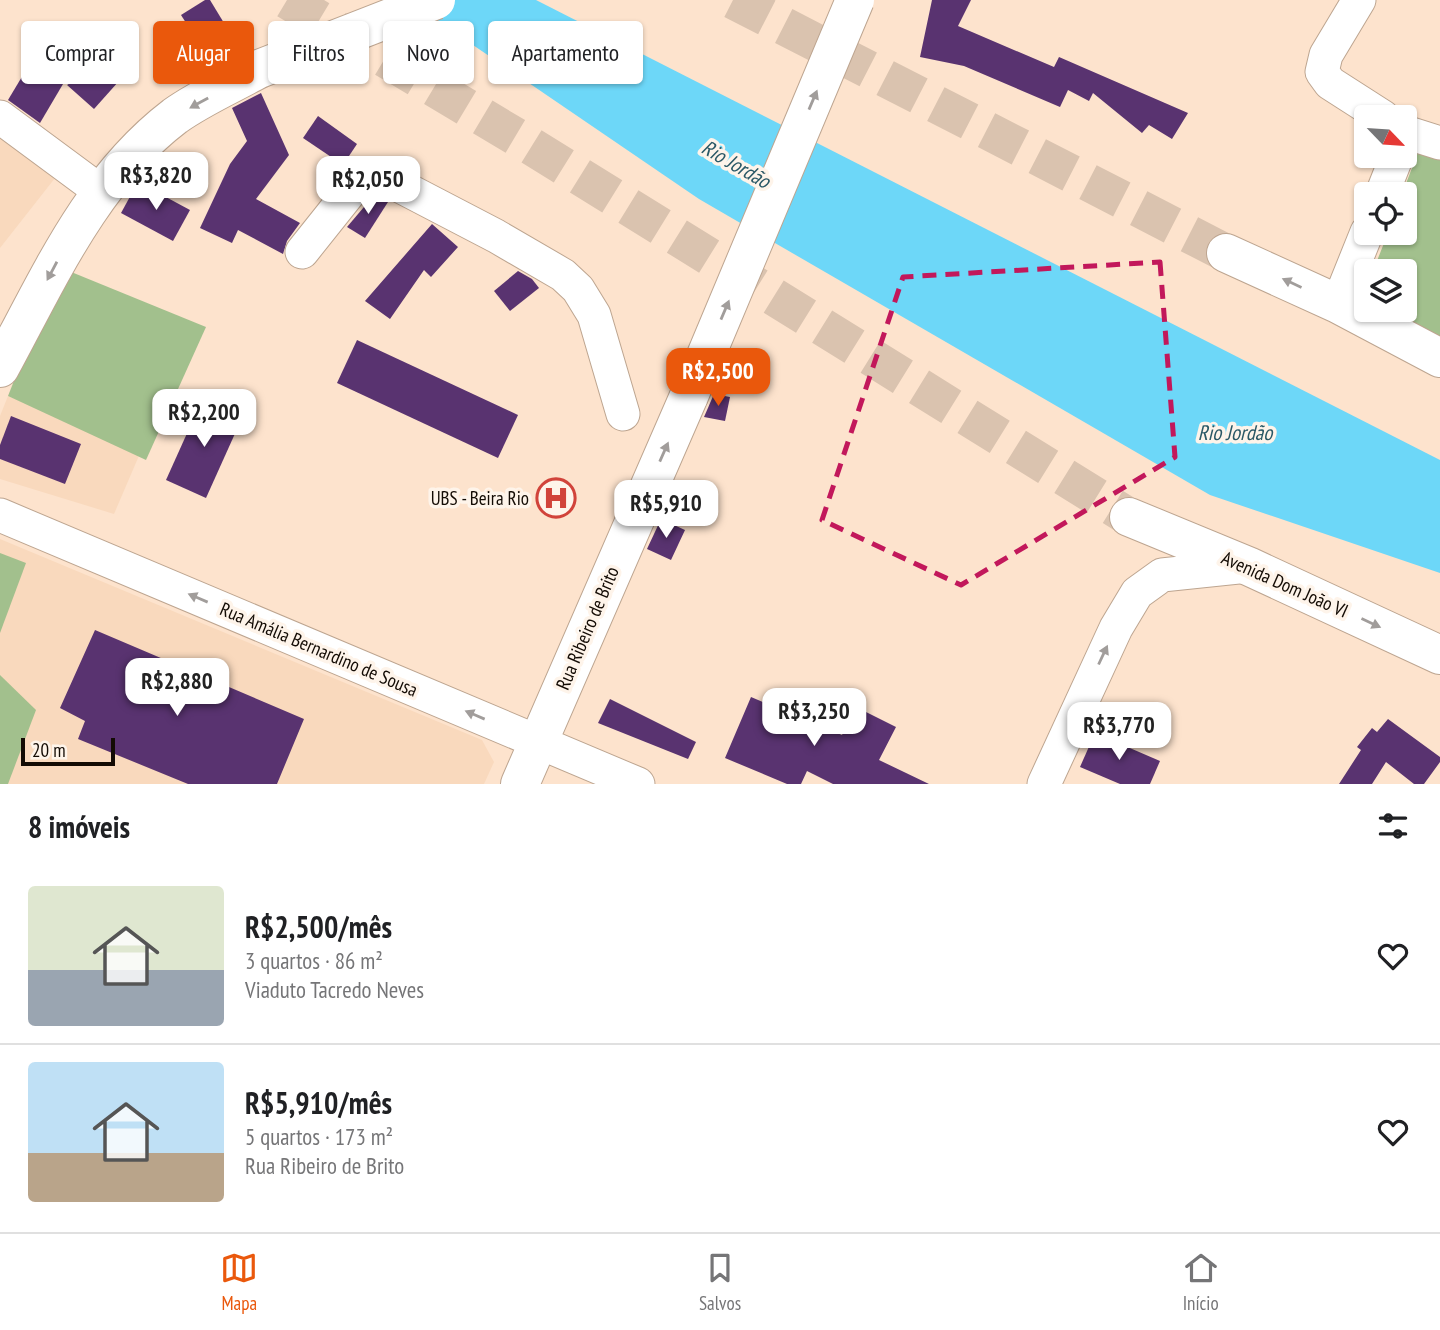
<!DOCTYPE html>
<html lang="pt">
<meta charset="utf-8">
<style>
:root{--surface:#fff;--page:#f6f6f6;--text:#202124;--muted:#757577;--line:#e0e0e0;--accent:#ea580c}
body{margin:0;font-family:"PT Sans Narrow",sans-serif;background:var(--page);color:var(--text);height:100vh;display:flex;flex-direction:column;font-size:26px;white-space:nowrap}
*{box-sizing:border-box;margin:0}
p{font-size:23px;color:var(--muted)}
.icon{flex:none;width:38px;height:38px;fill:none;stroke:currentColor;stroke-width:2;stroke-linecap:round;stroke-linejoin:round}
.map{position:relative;height:784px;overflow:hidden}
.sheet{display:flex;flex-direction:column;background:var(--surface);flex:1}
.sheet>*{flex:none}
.hud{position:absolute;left:21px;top:21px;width:700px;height:63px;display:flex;gap:14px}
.needle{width:46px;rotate:115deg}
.fabs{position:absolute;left:1354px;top:105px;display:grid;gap:14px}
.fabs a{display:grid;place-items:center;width:63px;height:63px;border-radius:7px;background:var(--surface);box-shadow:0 2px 5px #0004;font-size:35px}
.scale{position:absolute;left:21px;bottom:18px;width:94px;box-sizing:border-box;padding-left:7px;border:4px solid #130b04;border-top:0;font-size:19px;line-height:24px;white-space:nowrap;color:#130b04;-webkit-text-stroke:5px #fef4ea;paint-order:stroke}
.price{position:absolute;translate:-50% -60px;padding:0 16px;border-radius:14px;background:#fff;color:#222;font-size:23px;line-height:46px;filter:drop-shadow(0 2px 4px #0008)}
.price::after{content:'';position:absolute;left:50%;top:42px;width:21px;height:16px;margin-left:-10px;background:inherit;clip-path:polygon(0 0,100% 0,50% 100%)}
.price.current{background:var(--accent);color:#fff}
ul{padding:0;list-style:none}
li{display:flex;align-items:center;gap:21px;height:175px;padding:0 28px}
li+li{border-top:2px solid var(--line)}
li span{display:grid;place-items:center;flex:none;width:196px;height:140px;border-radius:7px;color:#555}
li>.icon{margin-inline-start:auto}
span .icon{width:84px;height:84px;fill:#fffc;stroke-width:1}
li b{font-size:30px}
h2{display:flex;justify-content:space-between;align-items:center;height:84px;padding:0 28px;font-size:30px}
.tag{padding:0 24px;border-radius:7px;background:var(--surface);box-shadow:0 2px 5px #0004;font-size:24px;line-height:63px}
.tag.current{background:var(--accent);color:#fff}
.menu{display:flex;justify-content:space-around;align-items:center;height:98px;border-top:2px solid var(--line);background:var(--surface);font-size:19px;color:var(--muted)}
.menu a{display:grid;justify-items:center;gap:4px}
.menu .current{color:var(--accent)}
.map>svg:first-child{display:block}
.built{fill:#f9d9bd}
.green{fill:#a2c08d}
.water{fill:#6dd7f8}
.building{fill:#593370}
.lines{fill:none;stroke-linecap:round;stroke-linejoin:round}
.secondary-tunnel{stroke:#dac3af;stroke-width:38;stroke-dasharray:38 19;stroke-linecap:butt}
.minor-casing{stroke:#bda590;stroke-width:35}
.secondary-casing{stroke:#bda590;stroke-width:40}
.primary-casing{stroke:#bda590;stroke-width:40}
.minor{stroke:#fff;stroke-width:33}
.secondary{stroke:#fff;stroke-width:38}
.primary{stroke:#fff;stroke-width:38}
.primary-bridge-casing{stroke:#bda590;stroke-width:40;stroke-linecap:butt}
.primary-bridge{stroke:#fff;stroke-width:38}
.oneway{fill:#a19d9b}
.marked{fill:none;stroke:#c2185b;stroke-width:5;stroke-dasharray:14 9;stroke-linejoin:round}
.labels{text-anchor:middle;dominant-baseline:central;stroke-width:7;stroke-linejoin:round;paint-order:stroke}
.poi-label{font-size:19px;fill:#130b04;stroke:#fef4ea;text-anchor:end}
.street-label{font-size:19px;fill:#130b04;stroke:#fef4ea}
.water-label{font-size:21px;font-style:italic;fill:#2a5866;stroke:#fef4ea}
</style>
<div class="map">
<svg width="1440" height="784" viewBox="0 0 1440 784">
<rect width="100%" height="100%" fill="#fde3cd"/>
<g class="built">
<polygon points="0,117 66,164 0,248"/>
<polygon points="8,396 141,451 114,514 0,479 0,416"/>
<polygon points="0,539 482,740 494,762 484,784 0,784"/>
</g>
<g class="green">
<polygon points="1425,134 1440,146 1440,342 1384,310 1405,310 1405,271 1373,271 1388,233 1405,233 1405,194 1402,194"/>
<polygon points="59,267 206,327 146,460 8,396"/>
<polygon points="0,553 26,563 0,633"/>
<polygon points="0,675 36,710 8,784 0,784"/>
</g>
<polygon class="water" points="407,0 536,0 1440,460 1440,573 1210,495 699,199"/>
<g class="building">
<polygon points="205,0 210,0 227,28 200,45 181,15"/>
<polygon points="932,0 971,0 958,26 1054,67 1059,57 1188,113 1172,139 1149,125 1142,133 1093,93 1089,101 1068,90 1060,107 964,66 920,57"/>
<polygon points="29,65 63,84 40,123 8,100"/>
<polygon points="101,65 119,81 94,109 67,85"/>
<polygon points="261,93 289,155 256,199 300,223 287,241 283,254 238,230 232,243 200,228 230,164 247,141 232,108"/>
<polygon points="318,116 357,144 343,165 303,138"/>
<polygon points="138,182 190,210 173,241 121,213"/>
<polygon points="375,194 388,202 365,238 347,227"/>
<polygon points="432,224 458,247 431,277 424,270 390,319 365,301"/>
<polygon points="518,271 532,279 539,288 510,311 494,291"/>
<polygon points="357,340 518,415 498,458 337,383"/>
<polygon points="714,394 730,397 725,421 704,417"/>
<polygon points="202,400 242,418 206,498 166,480"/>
<polygon points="11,416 81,444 65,484 0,459 0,445"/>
<polygon points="661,519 685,530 671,560 647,549"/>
<polygon points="95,630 304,719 277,784 188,784 78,739 85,721 60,708"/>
<polygon points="751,697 842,735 856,707 896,727 879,760 929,784 833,784 807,771 801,784 787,784 725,758"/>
<polygon points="610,699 696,742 688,759 598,723"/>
<polygon points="1388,719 1440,757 1440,762 1424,784 1414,784 1386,762 1372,784 1339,784 1361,750 1357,747 1372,728 1377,732"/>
<polygon points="1095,733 1160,761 1150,784 1120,784 1080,767"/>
</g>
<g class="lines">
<g class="secondary-tunnel">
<polyline points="287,0 518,138 1129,517"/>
<polyline points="733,0 1226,253"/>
</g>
<g class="minor-casing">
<g id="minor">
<polyline points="1359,0 1326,55 1322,72 1330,83 1383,117"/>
<polyline points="0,117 100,191"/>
<polyline points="1405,132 1440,143"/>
<polyline points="1382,194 1397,156"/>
<polyline points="302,252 361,178 377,174 496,236 563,275 578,289 594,315 623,414"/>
<polyline points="1338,304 1367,232"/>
<polyline points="0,515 638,784"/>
<polyline points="1044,784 1116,628 1137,593 1162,575 1248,566"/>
</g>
</g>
<g class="secondary-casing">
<g id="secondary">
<polyline points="1226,253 1338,304 1440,358"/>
<polyline points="1129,517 1248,566 1440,655"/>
</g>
</g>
<g class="primary-casing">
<g id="primary">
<path d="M0,368c49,-90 91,-188 175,-252 25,-18 57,-32 84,-47"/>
<polyline points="520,784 689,396"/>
</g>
</g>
<use href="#minor" class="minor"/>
<use href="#secondary" class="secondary"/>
<use href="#primary" class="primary"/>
<g class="primary-bridge-casing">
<g id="primary-bridge">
<polyline points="259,69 436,0"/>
<polyline points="689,396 855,0"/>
</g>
</g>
<use href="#primary-bridge" class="primary-bridge"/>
</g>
<defs><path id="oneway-solid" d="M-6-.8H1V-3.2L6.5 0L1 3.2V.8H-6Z" transform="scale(1.75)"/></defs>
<g class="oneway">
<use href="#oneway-solid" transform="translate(813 100) rotate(-67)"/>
<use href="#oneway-solid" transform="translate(199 103) rotate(151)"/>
<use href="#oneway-solid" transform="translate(52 271) rotate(118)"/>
<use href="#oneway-solid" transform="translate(1292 283) rotate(-155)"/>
<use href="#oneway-solid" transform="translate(725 310) rotate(-67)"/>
<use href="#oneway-solid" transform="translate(664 452) rotate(-66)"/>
<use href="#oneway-solid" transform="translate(198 598) rotate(-157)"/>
<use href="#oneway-solid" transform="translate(1371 623) rotate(25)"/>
<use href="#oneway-solid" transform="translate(1103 655) rotate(-65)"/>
<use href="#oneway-solid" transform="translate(475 715) rotate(-157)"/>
</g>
<path class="marked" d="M1160,262l15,195 -214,128 -139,-65 81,-243z"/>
<defs>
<g id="hospital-ring" transform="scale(2.0125)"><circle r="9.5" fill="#fef4ea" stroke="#d1433a" stroke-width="1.5"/><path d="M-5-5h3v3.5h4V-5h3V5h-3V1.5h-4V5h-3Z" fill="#d1433a"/></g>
</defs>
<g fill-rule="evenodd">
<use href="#hospital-ring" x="556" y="498"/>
</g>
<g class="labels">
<g class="poi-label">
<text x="529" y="498">UBS - Beira Rio</text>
</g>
<g class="street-label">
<text transform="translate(1285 584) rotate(24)">Avenida Dom João VI</text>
<text transform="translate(587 628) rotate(-67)">Rua Ribeiro de Brito</text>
<text transform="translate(319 649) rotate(23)">Rua Amália Bernardino de Sousa</text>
</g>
<g class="water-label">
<text transform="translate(736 164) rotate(30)">Rio Jordão</text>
<text x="1235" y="432">Rio Jordão</text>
</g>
</g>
</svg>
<div class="fabs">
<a><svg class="needle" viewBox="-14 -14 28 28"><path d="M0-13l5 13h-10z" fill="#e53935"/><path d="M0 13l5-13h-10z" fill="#757577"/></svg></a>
<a><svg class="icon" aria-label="locate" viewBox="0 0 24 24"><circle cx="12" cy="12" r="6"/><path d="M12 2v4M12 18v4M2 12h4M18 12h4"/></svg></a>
<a><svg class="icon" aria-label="layers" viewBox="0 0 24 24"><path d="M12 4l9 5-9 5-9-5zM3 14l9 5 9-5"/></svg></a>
</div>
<div class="scale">20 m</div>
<b class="price" style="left:156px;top:212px">R$3,820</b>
<b class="price" style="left:368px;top:216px">R$2,050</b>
<b class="price current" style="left:718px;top:408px">R$2,500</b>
<b class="price" style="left:204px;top:449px">R$2,200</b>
<b class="price" style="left:666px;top:540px">R$5,910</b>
<b class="price" style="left:177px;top:718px">R$2,880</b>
<b class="price" style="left:814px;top:748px">R$3,250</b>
<b class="price" style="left:1119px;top:762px">R$3,770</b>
<div class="hud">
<a class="tag">Comprar</a>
<a class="tag current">Alugar</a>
<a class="tag">Filtros</a>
<a class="tag">Novo</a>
<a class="tag">Apartamento</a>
</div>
</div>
<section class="sheet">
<h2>8 imóveis<svg class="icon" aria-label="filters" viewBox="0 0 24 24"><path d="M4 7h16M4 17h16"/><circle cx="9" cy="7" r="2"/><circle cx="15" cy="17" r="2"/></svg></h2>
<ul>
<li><span style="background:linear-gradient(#dfe7d0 60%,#9aa5b1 0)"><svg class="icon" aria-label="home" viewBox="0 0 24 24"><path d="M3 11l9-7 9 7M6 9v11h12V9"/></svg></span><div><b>R$2,500/mês</b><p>3 quartos · 86 m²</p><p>Viaduto Tacredo Neves</p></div><svg class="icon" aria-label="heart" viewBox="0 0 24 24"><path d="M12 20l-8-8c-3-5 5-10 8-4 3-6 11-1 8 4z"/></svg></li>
<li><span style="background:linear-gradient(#bfe0f5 65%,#b9a48a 0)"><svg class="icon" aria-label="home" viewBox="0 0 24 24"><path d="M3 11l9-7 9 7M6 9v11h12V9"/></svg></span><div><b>R$5,910/mês</b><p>5 quartos · 173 m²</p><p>Rua Ribeiro de Brito</p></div><svg class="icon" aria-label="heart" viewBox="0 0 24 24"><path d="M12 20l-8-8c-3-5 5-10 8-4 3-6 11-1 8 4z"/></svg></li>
</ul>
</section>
<nav class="menu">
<a class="current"><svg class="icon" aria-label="map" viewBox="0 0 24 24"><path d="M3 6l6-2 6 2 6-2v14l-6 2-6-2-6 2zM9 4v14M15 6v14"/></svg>Mapa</a>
<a><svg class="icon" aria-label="saved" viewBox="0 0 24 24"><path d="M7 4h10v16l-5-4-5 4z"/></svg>Salvos</a>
<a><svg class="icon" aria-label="home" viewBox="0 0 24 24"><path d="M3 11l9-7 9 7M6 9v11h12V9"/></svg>Início</a>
</nav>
